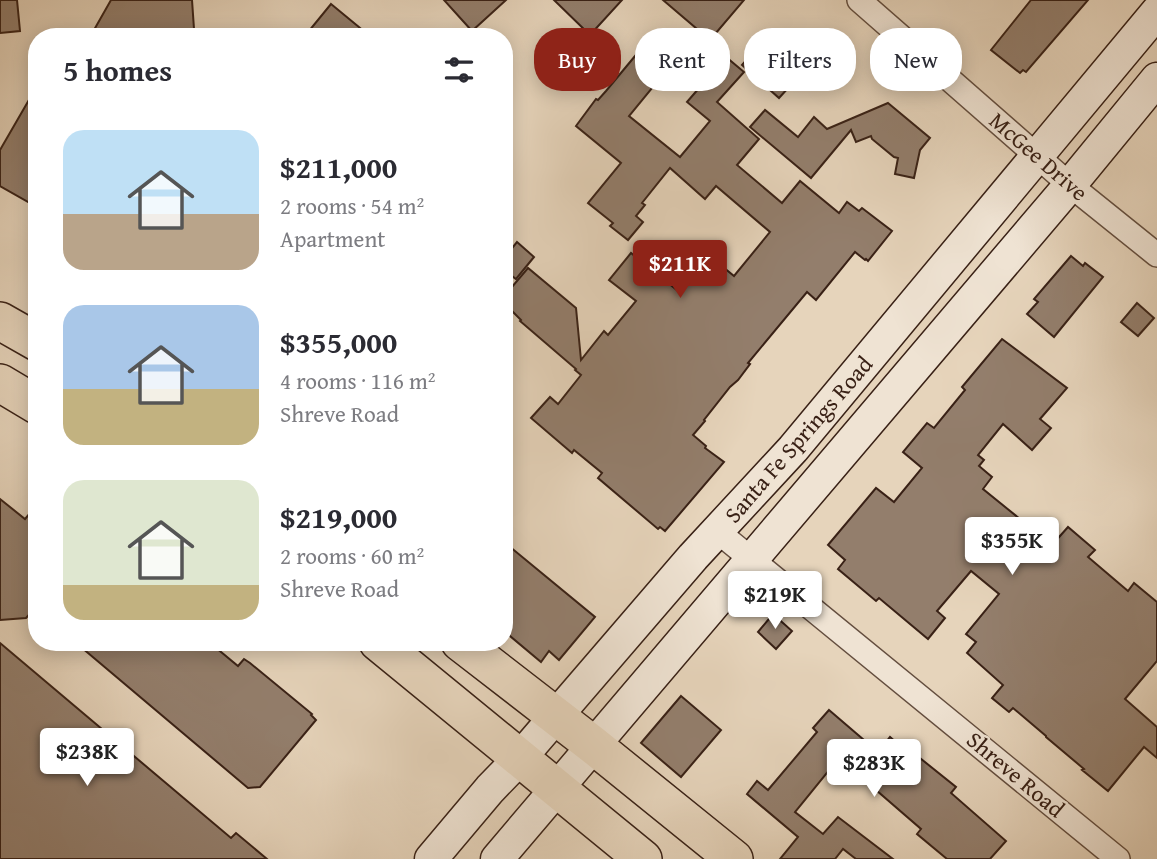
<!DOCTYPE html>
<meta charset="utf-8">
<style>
:root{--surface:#fff;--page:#f2f2f3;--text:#2b2b33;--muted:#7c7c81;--accent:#8f2418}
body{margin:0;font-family:"Gentium Book Plus",serif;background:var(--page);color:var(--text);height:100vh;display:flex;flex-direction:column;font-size:26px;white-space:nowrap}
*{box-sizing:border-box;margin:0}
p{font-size:23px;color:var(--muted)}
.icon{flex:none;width:38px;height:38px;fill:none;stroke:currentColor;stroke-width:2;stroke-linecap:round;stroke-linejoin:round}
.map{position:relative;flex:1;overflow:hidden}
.side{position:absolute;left:28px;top:28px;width:485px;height:623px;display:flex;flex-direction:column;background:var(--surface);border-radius:28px;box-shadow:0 4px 18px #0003}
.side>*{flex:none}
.top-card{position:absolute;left:534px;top:28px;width:518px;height:63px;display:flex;gap:14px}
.price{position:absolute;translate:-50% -60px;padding:0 16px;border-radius:7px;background:#fff;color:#222;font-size:23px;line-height:46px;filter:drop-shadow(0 2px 4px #0008)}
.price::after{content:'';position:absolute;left:50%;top:42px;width:21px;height:16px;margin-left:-10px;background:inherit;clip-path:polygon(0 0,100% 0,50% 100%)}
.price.current{background:var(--accent);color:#fff}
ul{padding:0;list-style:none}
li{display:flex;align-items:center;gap:21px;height:175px;padding:0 35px}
li span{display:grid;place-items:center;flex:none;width:196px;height:140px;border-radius:21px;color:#555}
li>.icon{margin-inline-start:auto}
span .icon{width:84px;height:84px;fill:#fffc;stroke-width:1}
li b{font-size:30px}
h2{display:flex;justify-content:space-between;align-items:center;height:84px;padding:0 35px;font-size:30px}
.chip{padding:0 24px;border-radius:28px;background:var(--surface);box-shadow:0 4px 18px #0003;font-size:24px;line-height:63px}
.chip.current{background:var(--accent);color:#fff}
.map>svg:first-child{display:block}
.building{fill:#937e6c;stroke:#392116;stroke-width:2}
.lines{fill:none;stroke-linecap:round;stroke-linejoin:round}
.minor-casing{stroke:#644e3f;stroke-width:26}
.secondary-casing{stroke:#392116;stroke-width:35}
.primary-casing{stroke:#392116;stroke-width:40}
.minor{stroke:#efe3d3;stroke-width:23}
.secondary{stroke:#efe3d3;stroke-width:32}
.primary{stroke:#e6d4bb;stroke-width:37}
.labels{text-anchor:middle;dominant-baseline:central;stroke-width:5;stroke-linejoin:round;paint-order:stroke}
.street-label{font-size:23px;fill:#392116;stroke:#efe3d3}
</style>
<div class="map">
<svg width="1157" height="859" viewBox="0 0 1157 859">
<rect width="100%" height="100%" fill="#e6d4bb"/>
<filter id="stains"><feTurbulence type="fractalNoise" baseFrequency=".00286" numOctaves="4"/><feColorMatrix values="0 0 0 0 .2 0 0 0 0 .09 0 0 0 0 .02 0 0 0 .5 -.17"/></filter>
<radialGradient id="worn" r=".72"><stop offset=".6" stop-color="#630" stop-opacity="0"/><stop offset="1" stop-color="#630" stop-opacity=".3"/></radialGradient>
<g class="building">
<polygon points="0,0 17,0 20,31 0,33"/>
<polygon points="111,0 192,0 194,29 190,37 90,37"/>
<polygon points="444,0 506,0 472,31"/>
<polygon points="554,0 622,0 590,35"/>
<polygon points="663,0 744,0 710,40"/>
<polygon points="1031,0 1088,0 1026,72 1023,70 1020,73 991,50"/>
<polygon points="331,4 371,37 304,37"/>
<polygon points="768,36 776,43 779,40 808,66 779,98 742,65"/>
<polygon points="645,44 671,65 629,116 680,157 710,121 687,102 726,57 744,72 717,102 759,139 737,165 782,203 800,181 839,213 847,202 859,211 862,208 892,231 868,261 866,259 865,260 855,252 816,300 807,292 748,363 750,364 738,380 730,387 704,420 705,421 693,435 706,446 705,448 724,462 665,531 660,527 658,529 598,478 602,473 574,450 572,453 531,418 550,397 558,404 581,375 575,370 576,369 520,321 521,320 505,304 511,298 506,294 528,268 576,308 581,360 604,331 608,335 636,301 609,280 631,253 677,290 707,256 716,264 717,262 734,276 770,232 716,186 705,199 670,168 642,203 645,205 636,216 643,222 628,240 610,226 613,223 588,203 621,163 576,126 596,99 598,100 606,91"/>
<polygon points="37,86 37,207 0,186 0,150"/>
<polygon points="888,103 930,138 920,150 914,178 895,174 898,158 894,157 872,139 871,136 856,142 851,130 811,178 750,127 765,110 798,137 814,117 827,129"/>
<polygon points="517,242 534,257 516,279 504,270 504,258"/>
<polygon points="1071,256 1083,266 1085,263 1103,277 1054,337 1027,314 1038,302 1034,299"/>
<polygon points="1137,303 1154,318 1138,336 1121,322"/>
<polygon points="1002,339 1067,388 1040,419 1051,428 1032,450 1003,424 978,455 984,460 979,466 992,477 983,489 1052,545 1068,527 1095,550 1088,557 1128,591 1134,583 1157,602 1157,661 1125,699 1157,727 1157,758 1144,747 1108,791 1082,770 1084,769 1046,737 1046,736 1013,708 1009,712 992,698 1003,685 967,653 976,642 966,634 999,594 971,571 937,611 945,618 928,639 879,598 876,601 838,569 845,560 828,545 876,488 894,502 922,468 903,452 927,423 934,428 965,390 962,387"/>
<polygon points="0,499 25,519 37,505 37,606 26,618 0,620"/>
<polygon points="504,542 595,617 559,660 549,651 541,662 504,631"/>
<polygon points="773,614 792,631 776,649 758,632"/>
<polygon points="75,642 209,642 238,666 244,659 250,663 312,714 311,715 316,720 260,787 248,788"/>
<polygon points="0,643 231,838 236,833 267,859 0,859"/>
<polygon points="681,696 721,730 681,777 641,743"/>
<polygon points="829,710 878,752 890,737 898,744 900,742 956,787 951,793 1006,841 990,859 947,859 917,834 921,829 839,758 795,812 823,834 838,817 893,859 856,859 843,849 835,859 780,859 798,837 747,794 757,781 768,790 817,732 813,728"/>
</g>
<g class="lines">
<g class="minor-casing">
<g id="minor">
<polyline points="859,0 1070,185 1157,255"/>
<polyline points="717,531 1118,859"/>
</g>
</g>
<g class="secondary-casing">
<g id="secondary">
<polyline points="431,859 490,789 520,758 693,557 793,449 1157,12"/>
<polyline points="497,859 1070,185 1157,79"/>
</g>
</g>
<g class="primary-casing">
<g id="primary">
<polyline points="0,321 37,342"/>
<polyline points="0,383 37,405"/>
<polyline points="378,642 643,859"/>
<polyline points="460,642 593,745 734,859"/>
</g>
</g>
<use href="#minor" class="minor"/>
<use href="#secondary" class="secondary"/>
<use href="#primary" class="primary"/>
</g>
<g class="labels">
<g class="street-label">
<text transform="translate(1039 156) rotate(41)">McGee Drive</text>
<text transform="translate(798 439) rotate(-49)">Santa Fe Springs Road</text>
<text transform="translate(1016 774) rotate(40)">Shreve Road</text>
</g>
</g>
<rect width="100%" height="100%" filter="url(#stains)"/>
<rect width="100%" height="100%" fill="url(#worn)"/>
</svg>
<b class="price current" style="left:680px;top:300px">$211K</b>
<b class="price" style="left:1012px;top:577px">$355K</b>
<b class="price" style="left:775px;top:631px">$219K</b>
<b class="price" style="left:87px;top:788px">$238K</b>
<b class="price" style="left:874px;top:799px">$283K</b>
<div class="top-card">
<a class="chip current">Buy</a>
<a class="chip">Rent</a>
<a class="chip">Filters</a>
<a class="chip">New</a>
</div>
<section class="side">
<h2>5 homes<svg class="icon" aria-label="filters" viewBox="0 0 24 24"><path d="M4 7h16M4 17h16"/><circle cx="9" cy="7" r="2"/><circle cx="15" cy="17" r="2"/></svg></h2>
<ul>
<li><span style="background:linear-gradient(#bfe0f5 60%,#b9a48a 0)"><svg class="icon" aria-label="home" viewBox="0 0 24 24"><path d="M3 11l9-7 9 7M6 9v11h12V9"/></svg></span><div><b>$211,000</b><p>2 rooms · 54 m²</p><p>Apartment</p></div></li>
<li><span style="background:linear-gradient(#a9c7e8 60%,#c2b280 0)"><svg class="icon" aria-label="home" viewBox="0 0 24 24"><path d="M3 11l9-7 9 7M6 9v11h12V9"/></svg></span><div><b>$355,000</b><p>4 rooms · 116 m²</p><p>Shreve Road</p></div></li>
<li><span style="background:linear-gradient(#dfe7d0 75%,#c2b280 0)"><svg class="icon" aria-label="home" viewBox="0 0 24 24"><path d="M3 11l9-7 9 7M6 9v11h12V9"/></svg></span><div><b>$219,000</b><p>2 rooms · 60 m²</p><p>Shreve Road</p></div></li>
</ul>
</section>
</div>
